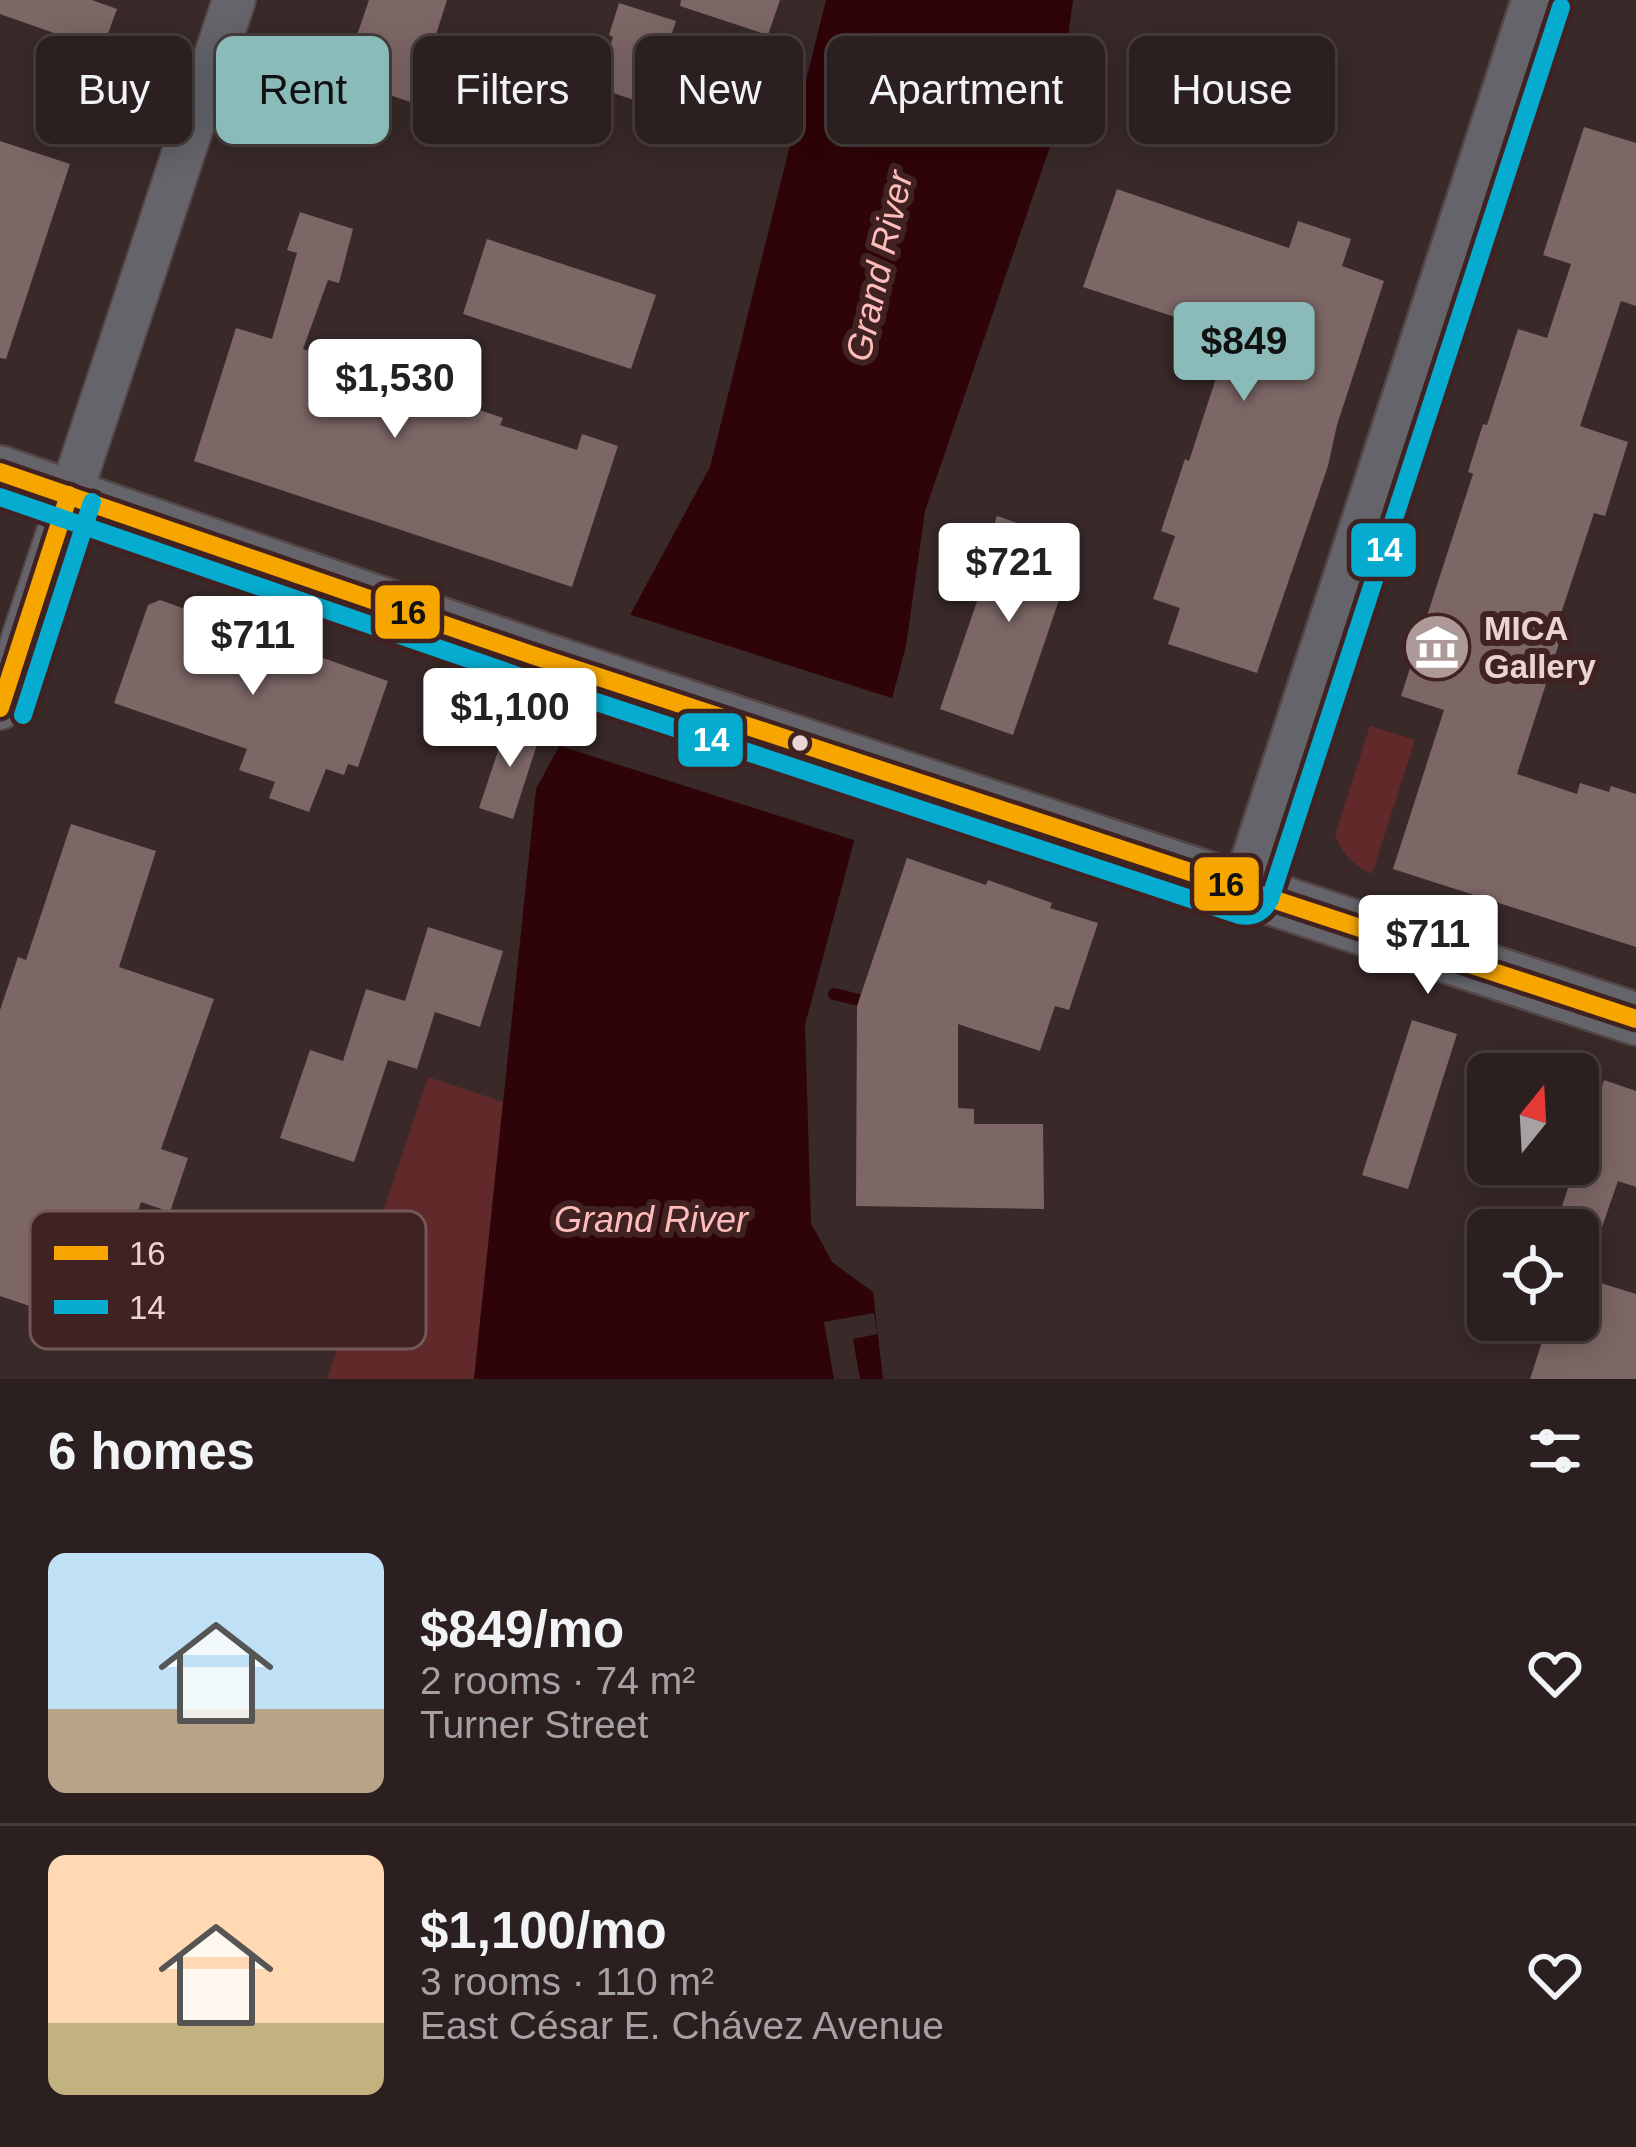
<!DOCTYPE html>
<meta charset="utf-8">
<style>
:root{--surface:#2b1f1f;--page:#332728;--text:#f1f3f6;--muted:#a6a2a4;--line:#473d3d;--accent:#8bbbb9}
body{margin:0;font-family:Helvetica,sans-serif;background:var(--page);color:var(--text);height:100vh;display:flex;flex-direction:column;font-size:45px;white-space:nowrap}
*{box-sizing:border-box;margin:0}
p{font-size:39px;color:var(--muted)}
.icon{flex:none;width:66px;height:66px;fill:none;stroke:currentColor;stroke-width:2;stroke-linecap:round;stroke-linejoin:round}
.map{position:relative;height:1379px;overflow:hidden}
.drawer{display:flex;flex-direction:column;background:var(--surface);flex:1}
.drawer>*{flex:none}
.top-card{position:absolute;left:36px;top:36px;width:1566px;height:108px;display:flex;gap:24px}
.needle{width:78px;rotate:18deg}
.fabs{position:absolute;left:1467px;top:1053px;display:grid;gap:24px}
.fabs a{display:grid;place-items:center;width:132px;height:132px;border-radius:18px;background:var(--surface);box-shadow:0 6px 30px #0003,0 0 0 3px var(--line);font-size:60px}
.price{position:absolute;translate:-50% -102px;padding:0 27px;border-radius:12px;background:#fff;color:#222;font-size:39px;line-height:78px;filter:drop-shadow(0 3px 6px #0008)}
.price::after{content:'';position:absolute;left:50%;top:72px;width:36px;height:27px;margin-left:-18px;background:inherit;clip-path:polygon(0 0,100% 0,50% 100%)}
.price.current{background:var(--accent);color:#111}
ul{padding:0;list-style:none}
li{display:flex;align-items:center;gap:36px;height:300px;padding:0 48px}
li+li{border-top:3px solid var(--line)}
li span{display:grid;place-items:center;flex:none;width:336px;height:240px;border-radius:18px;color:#555}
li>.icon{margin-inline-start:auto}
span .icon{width:144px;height:144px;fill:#fffc;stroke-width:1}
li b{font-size:51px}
h2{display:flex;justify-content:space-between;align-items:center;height:144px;padding:0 48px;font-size:51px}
.pill{padding:0 42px;border-radius:18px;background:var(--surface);box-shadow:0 6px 30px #0003,0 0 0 3px var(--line);font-size:42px;line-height:108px}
.pill.current{background:var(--accent);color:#111}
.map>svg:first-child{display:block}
.green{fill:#62292b}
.water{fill:#2f0408}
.pier{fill:#392929}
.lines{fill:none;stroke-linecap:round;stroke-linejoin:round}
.stream{stroke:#2f0408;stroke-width:12}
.building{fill:#7d6666}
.minor-casing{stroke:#544646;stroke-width:46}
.tertiary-casing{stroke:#544646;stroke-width:56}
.minor{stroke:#64646a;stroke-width:42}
.tertiary{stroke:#64646a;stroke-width:51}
.bus-1-casing{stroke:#402222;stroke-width:27}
.bus-2-casing{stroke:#402222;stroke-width:27}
.bus-1{stroke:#f7a600;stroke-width:18}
.bus-2{stroke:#06acd0;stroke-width:18}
.bus-dot{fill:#ead5d4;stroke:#402222;stroke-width:4.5}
.labels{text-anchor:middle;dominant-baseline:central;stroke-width:12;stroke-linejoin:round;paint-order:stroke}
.poi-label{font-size:33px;font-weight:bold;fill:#ead5d4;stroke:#402222;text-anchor:start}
.water-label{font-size:36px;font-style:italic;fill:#febdbb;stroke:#402222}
.key{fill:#402222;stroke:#735857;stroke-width:3}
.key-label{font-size:33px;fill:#ead5d4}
.line-badge{stroke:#402222;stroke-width:4.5}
.badge-label{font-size:33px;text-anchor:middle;font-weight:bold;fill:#fff}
.pale-badge-label{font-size:33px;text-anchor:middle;font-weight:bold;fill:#111}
</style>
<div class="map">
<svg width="1636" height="1379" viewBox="0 0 1636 1379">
<rect width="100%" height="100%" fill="#392929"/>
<g class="green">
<path d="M1370,726l45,14 -43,134c-20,-10 -29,-19 -37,-39z"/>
<polygon points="428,1077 503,1102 474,1379 327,1379"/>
</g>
<polygon class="water" points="826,0 1073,0 1056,129 925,511 906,646 805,1025 811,1223 832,1262 873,1292 883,1379 474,1379 536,789 710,467"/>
<g class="pier">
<polygon points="625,613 898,700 860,842 554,744"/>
<polygon points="874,1313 878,1334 853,1339 860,1379 834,1379 824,1322"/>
</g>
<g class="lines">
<polyline class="stream" points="834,994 859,1000"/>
</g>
<g class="building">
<polygon points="0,0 92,0 117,9 102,50 0,14"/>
<polygon points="369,0 447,0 433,44 454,51 434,110 342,79"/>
<polygon points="681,0 780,0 768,35 680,6"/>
<polygon points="619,3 676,21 648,105 596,87 613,37 609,35"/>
<polygon points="1584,127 1636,143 1636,306 1621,301 1580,426 1628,442 1605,516 1594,513 1557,626 1564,628 1517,774 1577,794 1580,783 1609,792 1611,786 1636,794 1636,947 1393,869 1444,710 1401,696 1473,474 1468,472 1483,424 1487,425 1518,329 1547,338 1571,264 1543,255"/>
<polygon points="0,141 70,164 6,359 0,358"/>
<polygon points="1117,189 1289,248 1298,221 1351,239 1342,266 1384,281 1337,425 1328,466 1257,673 1168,644 1180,608 1153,599 1175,536 1161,531 1185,459 1189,461 1230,335 1083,287"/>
<polygon points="300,212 353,229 339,283 328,280 303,349 503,418 500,425 577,450 582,434 618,446 572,587 194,461 236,328 272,339 297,253 287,250"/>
<polygon points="487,239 656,295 631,369 463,314"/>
<polygon points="997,516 1078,544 1013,735 940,709 993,555 985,552"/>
<polygon points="160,600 388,681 358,767 348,764 344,775 326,769 309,812 269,798 275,782 239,770 247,749 114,703 148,605"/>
<polygon points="508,721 541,732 513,819 479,808"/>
<polygon points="71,824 156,851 119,967 214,999 161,1149 188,1158 170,1212 141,1202 98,1329 0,1296 0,1010 18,957 26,960"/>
<polygon points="907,858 986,885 988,880 1052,903 1050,908 1098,923 1069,1010 1055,1006 1040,1051 958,1024 958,1108 974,1109 974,1124 1043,1124 1044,1209 856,1206 857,1006"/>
<polygon points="428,927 503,951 480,1027 435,1012 417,1069 388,1060 354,1162 280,1138 310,1050 343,1061 366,989 405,1001"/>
<polygon points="1412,1020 1457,1034 1408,1189 1362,1175"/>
<polygon points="1604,1080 1636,1091 1636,1187 1618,1181 1601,1230 1554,1230 1576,1164 1578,1164"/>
<polygon points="1578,1276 1636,1294 1636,1379 1530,1379 1549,1320 1578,1320"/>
</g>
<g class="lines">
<g class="minor-casing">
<polyline id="minor" points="0,708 234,0"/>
</g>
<g class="tertiary-casing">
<g id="tertiary">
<polyline points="0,472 535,656 1636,1019"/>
<polyline points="1247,892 1538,0"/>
</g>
</g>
<use href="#minor" class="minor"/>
<use href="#tertiary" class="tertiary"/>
<g class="bus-1-casing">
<g id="bus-1">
<polyline points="0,472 535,656 1636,1019"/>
<polyline points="0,708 69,495"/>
</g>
</g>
<g class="bus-2-casing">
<g id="bus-2">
<path d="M0,497l527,182 712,236c14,3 25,-3 31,-16l291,-892"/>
<polyline points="23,715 92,502"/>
</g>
</g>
<use href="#bus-1" class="bus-1"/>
<use href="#bus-2" class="bus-2"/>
</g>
<defs>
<g id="museum-disc" transform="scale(3.45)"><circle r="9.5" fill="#ac9998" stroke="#402222"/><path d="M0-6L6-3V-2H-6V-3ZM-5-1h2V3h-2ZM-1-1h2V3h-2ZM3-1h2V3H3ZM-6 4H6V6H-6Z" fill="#fff"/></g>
</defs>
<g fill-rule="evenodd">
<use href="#museum-disc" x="1437" y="647"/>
</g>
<circle class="bus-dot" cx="800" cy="743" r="10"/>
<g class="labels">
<g class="poi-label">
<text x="1484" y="628">MICA<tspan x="1484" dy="38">Gallery</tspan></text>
</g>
<g class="water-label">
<text transform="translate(879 266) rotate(-77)">Grand River</text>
<text x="651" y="1219">Grand River</text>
</g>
</g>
<rect x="30" y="1211" width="396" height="138" rx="18" class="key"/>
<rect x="54" y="1246" width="54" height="14" fill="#f7a600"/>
<rect x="54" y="1300" width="54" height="14" fill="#06acd0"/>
<g class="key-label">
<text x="129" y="1265">16</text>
<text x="129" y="1319">14</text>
</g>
<g class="line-badge">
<rect x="1349" y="521" width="69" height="58" rx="12" fill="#06acd0"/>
<rect x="373" y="583" width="69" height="58" rx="12" fill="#f7a600"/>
<rect x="676" y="711" width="69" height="58" rx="12" fill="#06acd0"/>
<rect x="1192" y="855" width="69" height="58" rx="12" fill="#f7a600"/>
</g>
<g class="badge-label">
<text x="1384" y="561">14</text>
<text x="711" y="751">14</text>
</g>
<g class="pale-badge-label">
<text x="408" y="624">16</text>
<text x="1226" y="896">16</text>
</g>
</svg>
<div class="fabs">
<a><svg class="needle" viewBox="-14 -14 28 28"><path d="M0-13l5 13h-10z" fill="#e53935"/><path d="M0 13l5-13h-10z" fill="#a6a2a4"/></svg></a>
<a><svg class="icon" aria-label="locate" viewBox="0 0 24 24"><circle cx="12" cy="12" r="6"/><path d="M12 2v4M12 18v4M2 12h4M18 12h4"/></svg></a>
</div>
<b class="price current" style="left:1244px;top:404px">$849</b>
<b class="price" style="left:395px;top:441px">$1,530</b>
<b class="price" style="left:1009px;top:625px">$721</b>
<b class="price" style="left:253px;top:698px">$711</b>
<b class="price" style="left:510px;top:770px">$1,100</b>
<b class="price" style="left:1428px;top:997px">$711</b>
<div class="top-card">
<a class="pill">Buy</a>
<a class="pill current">Rent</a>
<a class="pill">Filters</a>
<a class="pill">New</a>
<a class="pill">Apartment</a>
<a class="pill">House</a>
</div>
</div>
<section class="drawer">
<h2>6 homes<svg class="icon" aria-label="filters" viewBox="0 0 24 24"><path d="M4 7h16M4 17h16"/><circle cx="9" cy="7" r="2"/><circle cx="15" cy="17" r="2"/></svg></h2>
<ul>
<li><span style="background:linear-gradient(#bfe0f5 65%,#b9a48a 0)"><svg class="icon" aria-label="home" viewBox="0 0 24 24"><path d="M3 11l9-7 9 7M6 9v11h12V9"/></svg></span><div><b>$849/mo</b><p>2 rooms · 74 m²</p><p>Turner Street</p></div><svg class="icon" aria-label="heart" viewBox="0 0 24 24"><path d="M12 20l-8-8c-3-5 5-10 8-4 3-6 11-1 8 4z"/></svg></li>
<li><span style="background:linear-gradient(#ffd9b3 70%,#c2b280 0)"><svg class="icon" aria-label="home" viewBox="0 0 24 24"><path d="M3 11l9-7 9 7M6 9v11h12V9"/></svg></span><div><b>$1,100/mo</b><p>3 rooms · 110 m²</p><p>East César E. Chávez Avenue</p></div><svg class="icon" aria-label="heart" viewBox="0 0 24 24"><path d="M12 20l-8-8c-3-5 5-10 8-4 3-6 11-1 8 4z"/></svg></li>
</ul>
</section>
